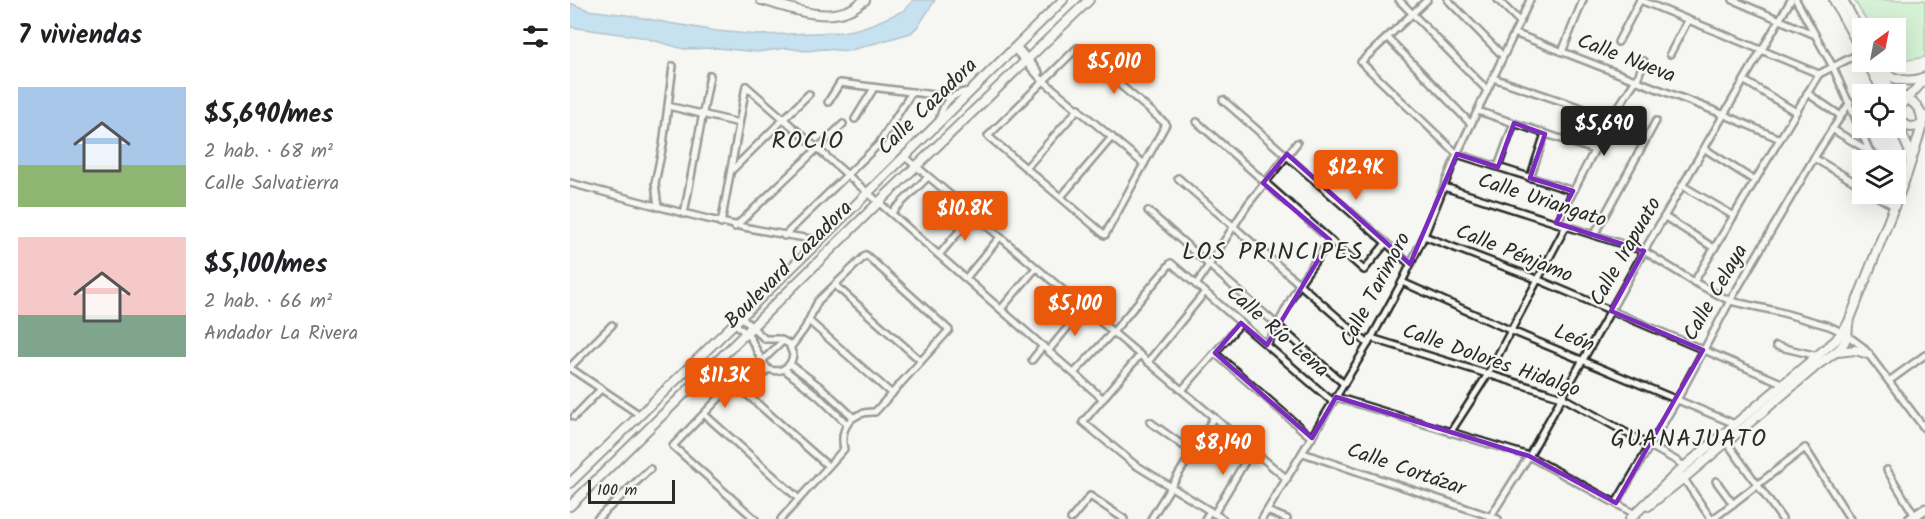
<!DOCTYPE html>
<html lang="es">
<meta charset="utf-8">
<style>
:root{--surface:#fff;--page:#f6f6f6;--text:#202124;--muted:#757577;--accent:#ea580c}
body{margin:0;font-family:Kalam,sans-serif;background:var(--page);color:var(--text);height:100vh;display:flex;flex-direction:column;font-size:22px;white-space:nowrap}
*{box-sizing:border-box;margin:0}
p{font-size:20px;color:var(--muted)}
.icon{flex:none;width:33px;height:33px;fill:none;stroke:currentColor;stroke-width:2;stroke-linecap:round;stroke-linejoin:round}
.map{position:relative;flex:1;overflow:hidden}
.details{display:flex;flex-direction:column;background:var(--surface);width:570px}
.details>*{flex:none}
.needle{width:39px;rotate:32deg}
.buttons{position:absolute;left:1282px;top:18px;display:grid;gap:12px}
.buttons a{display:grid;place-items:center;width:54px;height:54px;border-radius:0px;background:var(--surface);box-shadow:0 6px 24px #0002;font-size:30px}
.scale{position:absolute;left:18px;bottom:15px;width:87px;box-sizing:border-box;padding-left:6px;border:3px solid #2b2b2b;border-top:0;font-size:16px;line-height:21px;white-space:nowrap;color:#2b2b2b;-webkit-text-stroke:4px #f6f6f2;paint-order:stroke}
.price{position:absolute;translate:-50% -51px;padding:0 14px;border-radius:6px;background:var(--accent);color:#fff;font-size:20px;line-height:39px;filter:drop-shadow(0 2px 3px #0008)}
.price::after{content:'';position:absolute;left:50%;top:36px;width:18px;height:14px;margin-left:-9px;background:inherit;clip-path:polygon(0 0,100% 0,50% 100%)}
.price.current{background:#222;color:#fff}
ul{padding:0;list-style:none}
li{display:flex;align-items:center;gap:18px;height:150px;padding:0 18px}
li span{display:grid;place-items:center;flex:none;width:168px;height:120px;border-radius:0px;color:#555}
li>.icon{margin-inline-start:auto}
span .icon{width:72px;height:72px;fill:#fffc;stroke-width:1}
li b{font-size:26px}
h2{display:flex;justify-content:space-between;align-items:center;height:72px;padding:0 18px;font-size:26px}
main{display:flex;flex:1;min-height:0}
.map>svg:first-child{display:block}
.green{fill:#adecb4;stroke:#6c8c70;stroke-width:1.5}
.water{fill:#8cc7eb;stroke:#65899e;stroke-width:1.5}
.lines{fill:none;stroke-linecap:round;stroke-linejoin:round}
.street-casing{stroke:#2b2b2b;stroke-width:10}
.secondary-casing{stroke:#2b2b2b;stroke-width:12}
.primary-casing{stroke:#2b2b2b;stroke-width:13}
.street{stroke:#f6f6f2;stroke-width:5}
.secondary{stroke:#f6f6f2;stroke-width:8}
.primary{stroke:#f6f6f2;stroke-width:8}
.marked{fill:none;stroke:#7b2cbf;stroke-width:4.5;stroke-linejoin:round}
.labels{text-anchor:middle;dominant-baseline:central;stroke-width:4.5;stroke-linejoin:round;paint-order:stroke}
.street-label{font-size:21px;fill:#2b2b2b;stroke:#f6f6f2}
.quarter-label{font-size:24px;letter-spacing:1.5px;fill:#2b2b2b;stroke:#f6f6f2}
</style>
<main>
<section class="details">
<h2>7 viviendas<svg class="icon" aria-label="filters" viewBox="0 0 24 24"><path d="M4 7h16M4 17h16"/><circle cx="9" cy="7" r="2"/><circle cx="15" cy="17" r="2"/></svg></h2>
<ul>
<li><span style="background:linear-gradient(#a9c7e8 65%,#8fb573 0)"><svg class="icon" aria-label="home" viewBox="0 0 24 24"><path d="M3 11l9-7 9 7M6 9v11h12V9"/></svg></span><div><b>$5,690/mes</b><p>2 hab. · 68 m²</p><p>Calle Salvatierra</p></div></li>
<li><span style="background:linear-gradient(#f6c9c9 65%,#7fa58c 0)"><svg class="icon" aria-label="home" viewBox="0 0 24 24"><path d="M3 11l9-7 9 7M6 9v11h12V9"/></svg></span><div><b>$5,100/mes</b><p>2 hab. · 66 m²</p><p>Andador La Rivera</p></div></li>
</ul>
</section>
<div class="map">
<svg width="1355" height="519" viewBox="0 0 1355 519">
<rect width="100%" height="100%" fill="#f6f6f2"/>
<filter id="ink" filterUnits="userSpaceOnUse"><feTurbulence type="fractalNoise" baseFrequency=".0167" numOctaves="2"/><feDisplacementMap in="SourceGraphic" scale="12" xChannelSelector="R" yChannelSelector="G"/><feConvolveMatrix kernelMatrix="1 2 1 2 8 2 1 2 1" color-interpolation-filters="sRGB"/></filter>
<g filter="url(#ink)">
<polygon class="green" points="1284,0 1355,0 1355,57 1320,63 1326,62 1326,28 1301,28"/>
<polygon class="water" points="343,0 365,0 349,25 341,33 278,51 254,49 235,51 217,48 188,52 146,48 114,49 71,37 0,27 0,3 18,10 57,15 99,23 147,31 189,35 272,32 287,29 303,24 335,10"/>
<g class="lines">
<g class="street-casing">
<g id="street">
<polyline points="829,0 917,90"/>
<polyline points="857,0 791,62 887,154 1003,191"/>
<polyline points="878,0 933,56"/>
<polyline points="928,0 950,22"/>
<polyline points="1070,0 1249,74"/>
<polyline points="1163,0 1245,35"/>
<polyline points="1226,0 1263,67 1300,152"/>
<polyline points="944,33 1155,115 1210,139"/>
<polyline points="817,37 901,124"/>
<polyline points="1048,42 1070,0"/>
<polyline points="447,46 469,72"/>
<polygon points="507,48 596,124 535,235 418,136"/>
<polyline points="444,49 470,78 574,164"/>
<polyline points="992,52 1013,0"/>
<polyline points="1100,54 1118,20"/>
<polyline points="1249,74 1292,52"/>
<polyline points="923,78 1041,118"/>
<polyline points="1175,81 1226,112"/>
<polyline points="176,86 533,399"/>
<polyline points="1237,93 1271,116"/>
<polyline points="653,100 840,264"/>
<polyline points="258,102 270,83 380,97"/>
<polyline points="98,106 169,123"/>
<polyline points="908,111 1024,150"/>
<polyline points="285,119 304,88"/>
<path d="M369,121c4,-18 11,-27 30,-30"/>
<polyline points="627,122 794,270 816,243"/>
<polyline points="1262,129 1314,160"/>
<polyline points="1135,149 1185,181"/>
<polyline points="334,156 717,479"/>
<polyline points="1244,158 1293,187"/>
<polyline points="928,167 944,123"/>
<polyline points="1326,167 1337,174"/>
<polyline points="456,168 509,108"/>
<polyline points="161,171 239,94"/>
<polyline points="608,178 798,344"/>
<polyline points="960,178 975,134"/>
<path d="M0,183c83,22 164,46 250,57"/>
<polyline points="1113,186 1164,216"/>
<polyline points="874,187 1074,251 1124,282 1160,301 1206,311 1259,326 1274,333 1293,347 1355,429"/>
<polyline points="1303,194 1324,206"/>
<polyline points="491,197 542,137"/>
<polyline points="88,207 85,183 93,145 103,66"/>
<polyline points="578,211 774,384"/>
<polyline points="321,213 358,177"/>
<polyline points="114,214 140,75"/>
<polyline points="1095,217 1144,248"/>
<polyline points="987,223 1041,118 1068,77 1074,61"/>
<polyline points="151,224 176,86"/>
<polyline points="165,227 273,124"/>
<polyline points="1024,235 1086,121"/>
<polyline points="214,236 308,145 342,92"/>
<polyline points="854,236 969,280 1214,384"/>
<polyline points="369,255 403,215"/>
<polyline points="396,278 430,237"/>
<polyline points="832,282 942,331 1165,424"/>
<polyline points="1124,282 1249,74"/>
<polyline points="265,285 351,361"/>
<polyline points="626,285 678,204 727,143"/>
<polyline points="431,309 466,268"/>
<polyline points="239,321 322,394"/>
<path d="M165,323l16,16 11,22 6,8c12,5 23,-1 25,-14l-4,-11 -10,-5h-14l-24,-22"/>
<polyline points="801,338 992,397 1107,461 1115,467"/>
<polyline points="697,345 729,284 760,240"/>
<polyline points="1206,346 1248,356"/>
<polyline points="478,351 514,308"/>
<polyline points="645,353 742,438"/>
<polyline points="570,355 513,422 564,464 653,519"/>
<polyline points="462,360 473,346"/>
<polyline points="192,361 213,341"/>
<polyline points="578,362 635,292"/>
<polyline points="220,364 253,389 283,417"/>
<polyline points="0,367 42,325"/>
<polyline points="0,368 70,415"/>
<polyline points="214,369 247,395 277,424"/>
<polyline points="504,373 544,331 601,263 763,402"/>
<polyline points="1319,381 1355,355"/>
<polyline points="172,390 258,466"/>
<polyline points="612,390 671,323"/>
<polyline points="766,397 959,456 1065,514"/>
<polyline points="134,414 229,499"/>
<polyline points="4,417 31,389"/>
<polyline points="580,422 622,452"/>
<polyline points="880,433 918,374 996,226"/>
<polyline points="1156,441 1212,519"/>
<polyline points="733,453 928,519"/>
<polyline points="1317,470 1345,516"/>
<polyline points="1112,476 1141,519"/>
<polyline points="1146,481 1163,504"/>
<polyline points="1046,503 1107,400 1160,301 1244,158 1280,102"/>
<polyline points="697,511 717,519"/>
<polyline points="644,514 682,450"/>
<polyline points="27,519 80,469"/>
<path d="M185,519l-82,-73 48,-50c19,-4 34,-12 47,-27"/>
<path d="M211,519l63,-70c-5,-22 8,-38 31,-37l74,-82 -83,-75 -48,46 -13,27 -14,19"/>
<polyline points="501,519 520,496 554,519"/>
<polyline points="581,519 644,417"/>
<polyline points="635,519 640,511"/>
<polyline points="692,519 798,344 832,282 854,236 887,154 960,0"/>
<polyline points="919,519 959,456 1074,251 1221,0"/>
<polyline points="1143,519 1235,448 1280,519"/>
</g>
</g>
<g class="secondary-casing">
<g id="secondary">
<path d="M191,0c27,7 61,22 88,10 6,-2 11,-7 16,-10"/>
<polyline points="1264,0 1293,54"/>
<polyline points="1273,0 1293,38"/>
<polyline points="1297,62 1314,94"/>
<path d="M1305,62c5,8 9,18 15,25 12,12 32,14 32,34"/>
<path d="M1312,71c13,10 28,12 43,6"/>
<polyline points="1326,119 1331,105 1355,79"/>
<polyline points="1326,120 1340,127 1352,126"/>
<polyline points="1326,121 1339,150 1340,160"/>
<polyline points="1267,352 1286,350 1298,354"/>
<polyline points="0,483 250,240 493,0"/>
<polyline points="0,506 309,202 519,0"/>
<path d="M1078,506l42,-33 130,-110c17,-12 28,-15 28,-39"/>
<polyline points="1060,519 1109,471 1266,340 1278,324 1337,174 1355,116"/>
</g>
</g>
<g class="primary-casing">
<polyline id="primary" points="1340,519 1355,509"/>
</g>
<use href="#street" class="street"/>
<use href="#secondary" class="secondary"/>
<use href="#primary" class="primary"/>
</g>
</g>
<path d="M0 0H1355V519H0ZM944,123l31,11 -15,44 43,13 -17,32 88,28 -33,60 92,39 -87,153 -87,-47 -193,-59 -24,41 -97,-85 26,-30 26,22 63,-105 -67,-57 24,-29 123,110 47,-110 41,13z" fill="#f6f6f2" fill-opacity=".55" fill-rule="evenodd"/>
<path class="marked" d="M944,123l31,11 -15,44 43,13 -17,32 88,28 -33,60 92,39 -87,153 -87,-47 -193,-59 -24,41 -97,-85 26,-30 26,22 63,-105 -67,-57 24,-29 123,110 47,-110 41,13z"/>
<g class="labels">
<g class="street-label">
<text transform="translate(1056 59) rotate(21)">Calle Nueva</text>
<text transform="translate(358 107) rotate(-44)">Calle Cazadora</text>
<text transform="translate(972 201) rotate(18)">Calle Uriangato</text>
<text transform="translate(1056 252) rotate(-60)">Calle Irapuato</text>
<text transform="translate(944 254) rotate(22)">Calle Pénjamo</text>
<text transform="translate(219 265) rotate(-45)">Boulevard Cazadora</text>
<text transform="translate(806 290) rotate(-62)">Calle Tarimoro</text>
<text transform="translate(1146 293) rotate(-60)">Calle Celaya</text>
<text transform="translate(707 332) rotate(41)">Calle Río Lena</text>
<text transform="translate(1004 339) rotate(22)">León</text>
<text transform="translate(921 361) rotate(19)">Calle Dolores Hidalgo</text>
<text transform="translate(836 470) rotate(19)">Calle Cortázar</text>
</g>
<g class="quarter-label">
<text x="238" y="141">ROCIO</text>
<text x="703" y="252">LOS PRINCIPES</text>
<text x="1119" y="439">GUANAJUATO</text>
</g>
</g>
</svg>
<div class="buttons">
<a><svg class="needle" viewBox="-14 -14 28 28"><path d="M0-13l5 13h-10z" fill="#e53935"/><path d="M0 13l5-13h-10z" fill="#757577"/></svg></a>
<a><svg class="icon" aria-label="locate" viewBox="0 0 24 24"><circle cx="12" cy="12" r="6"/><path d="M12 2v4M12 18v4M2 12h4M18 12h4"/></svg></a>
<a><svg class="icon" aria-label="layers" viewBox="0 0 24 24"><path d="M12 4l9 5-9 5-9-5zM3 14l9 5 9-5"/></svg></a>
</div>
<div class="scale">100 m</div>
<b class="price" style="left:544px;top:95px">$5,010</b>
<b class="price current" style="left:1034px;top:157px">$5,690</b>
<b class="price" style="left:786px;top:201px">$12.9K</b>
<b class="price" style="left:395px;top:242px">$10.8K</b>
<b class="price" style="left:505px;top:337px">$5,100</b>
<b class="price" style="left:155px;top:409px">$11.3K</b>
<b class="price" style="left:653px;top:476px">$8,140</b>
</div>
</main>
